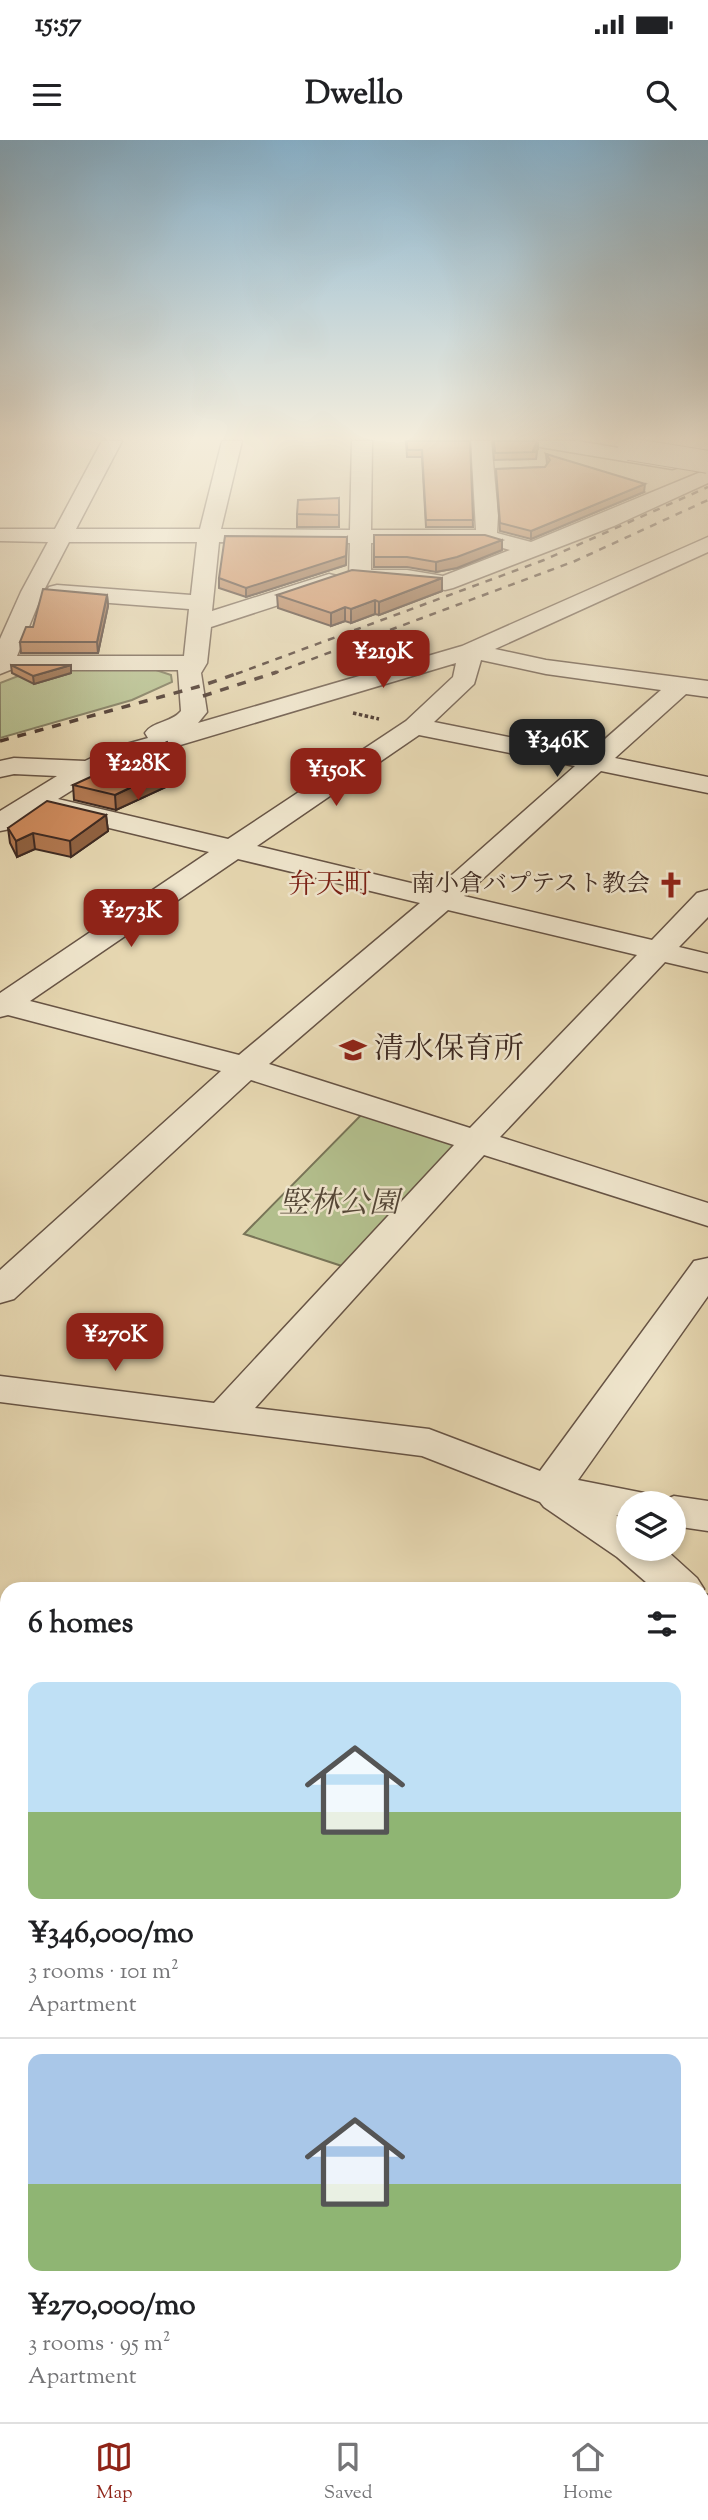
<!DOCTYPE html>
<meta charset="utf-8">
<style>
:root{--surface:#fff;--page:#f6f6f6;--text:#202124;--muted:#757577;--line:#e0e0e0;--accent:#8f2418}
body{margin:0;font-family:"Sorts Mill Goudy","Noto Serif JP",serif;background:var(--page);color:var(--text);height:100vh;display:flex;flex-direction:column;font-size:26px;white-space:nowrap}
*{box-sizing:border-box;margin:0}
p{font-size:23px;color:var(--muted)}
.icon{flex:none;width:38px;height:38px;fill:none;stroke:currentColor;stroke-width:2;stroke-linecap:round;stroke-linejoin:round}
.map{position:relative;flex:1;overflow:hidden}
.side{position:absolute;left:0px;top:1442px;width:709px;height:840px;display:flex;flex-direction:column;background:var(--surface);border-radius:21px 21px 0 0;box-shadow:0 4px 10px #0003}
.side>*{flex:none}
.tools{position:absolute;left:616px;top:1351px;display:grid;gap:14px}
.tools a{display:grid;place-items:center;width:70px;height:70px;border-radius:50%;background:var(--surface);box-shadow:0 4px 10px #0003;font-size:35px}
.price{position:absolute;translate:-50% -60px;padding:0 16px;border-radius:14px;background:var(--accent);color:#fff;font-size:23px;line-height:46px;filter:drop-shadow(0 2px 4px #0008)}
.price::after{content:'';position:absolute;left:50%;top:42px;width:21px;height:16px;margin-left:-10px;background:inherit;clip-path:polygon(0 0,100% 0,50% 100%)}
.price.selected{background:#222;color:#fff}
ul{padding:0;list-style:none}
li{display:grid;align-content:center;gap:14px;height:371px;padding:0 28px}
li+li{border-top:2px solid var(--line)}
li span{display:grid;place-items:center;height:217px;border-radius:14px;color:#555}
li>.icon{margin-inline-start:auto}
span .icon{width:126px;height:126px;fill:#fffc;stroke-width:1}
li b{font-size:30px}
h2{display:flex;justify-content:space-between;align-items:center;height:84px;padding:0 28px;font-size:30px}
.status{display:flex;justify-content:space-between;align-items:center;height:49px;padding:0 35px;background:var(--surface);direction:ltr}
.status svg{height:19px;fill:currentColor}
header{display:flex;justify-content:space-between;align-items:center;height:91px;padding:0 28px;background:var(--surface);font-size:32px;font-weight:800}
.tabs{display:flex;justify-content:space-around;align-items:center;height:98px;border-top:2px solid var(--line);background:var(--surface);font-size:19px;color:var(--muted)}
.tabs a{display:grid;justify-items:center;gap:4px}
.tabs .selected{color:var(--accent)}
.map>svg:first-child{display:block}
.green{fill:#b3bf8d;stroke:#787457;stroke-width:2}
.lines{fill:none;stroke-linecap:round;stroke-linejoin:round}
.minor-casing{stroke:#675445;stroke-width:3}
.path{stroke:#3d2921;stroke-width:3.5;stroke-dasharray:3.5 2.5;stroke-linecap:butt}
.minor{fill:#efe5cc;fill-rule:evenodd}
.rail-far1{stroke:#3d2921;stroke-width:2.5;stroke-dasharray:7 7;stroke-linecap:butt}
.rail{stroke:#3d2921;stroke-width:3.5;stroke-dasharray:9 9;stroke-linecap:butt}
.minor-bridge-casing{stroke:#675445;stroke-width:24;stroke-linecap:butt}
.minor-bridge{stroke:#efe5cc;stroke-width:22}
.wall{fill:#b1774f;stroke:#3d2921;stroke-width:2}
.shaded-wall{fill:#906140;stroke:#3d2921;stroke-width:2}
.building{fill:#ce8a5c;stroke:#3d2921;stroke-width:2}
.labels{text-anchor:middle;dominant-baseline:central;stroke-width:5;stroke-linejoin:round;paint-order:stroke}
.far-poi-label{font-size:24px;fill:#3d2921;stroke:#efe5cc;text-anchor:end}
.far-quarter-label{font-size:28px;fill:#7a1f14;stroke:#efe5cc}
.poi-label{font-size:30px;fill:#3d2921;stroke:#efe5cc;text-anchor:start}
.park-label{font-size:30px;font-style:italic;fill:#554737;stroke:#efe5cc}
</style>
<div class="status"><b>15:57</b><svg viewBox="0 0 49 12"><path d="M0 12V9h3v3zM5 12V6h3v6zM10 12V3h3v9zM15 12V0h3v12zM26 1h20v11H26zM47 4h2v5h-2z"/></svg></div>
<header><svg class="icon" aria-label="menu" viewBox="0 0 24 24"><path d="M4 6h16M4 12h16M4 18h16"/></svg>Dwello<svg class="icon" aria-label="search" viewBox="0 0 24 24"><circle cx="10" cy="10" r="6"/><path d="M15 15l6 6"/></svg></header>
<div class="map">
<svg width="708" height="2282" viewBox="0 0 708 2282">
<rect width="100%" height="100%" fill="#e6d7b1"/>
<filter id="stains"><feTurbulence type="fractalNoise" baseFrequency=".00286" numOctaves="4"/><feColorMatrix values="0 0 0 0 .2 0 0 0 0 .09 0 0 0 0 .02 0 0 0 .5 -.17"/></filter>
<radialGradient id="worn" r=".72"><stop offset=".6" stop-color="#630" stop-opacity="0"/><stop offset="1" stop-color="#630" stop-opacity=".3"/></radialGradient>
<g class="green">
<polygon points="147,527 171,535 172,542 132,560 0,598 0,543 31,531"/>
<polygon points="363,973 452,998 456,1008 345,1127 244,1094"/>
</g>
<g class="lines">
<g class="minor-casing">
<g id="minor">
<path d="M102,301h20l-46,88h124l22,-88h20l-21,88 129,1 2,-89h20l-1,89h105l-5,-89h20l7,74 -1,18 34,9 177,-73v14l-94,43 -161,62 -8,2 -38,-6 -55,-2 -3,-5 1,-34 -131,-1 -7,69 117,-37 8,2 3,5 -3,5 -126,41 -4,36 -6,10 6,39 -9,11 264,-77 246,-109v15l-213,97 51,11 162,21v16l-22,-3 -71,64 93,19v16l-107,-22 -137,125 188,44 45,-47 11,-3v27l-29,30 29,7v18l-43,-10 -165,175 208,66v23l-224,-71 -229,253 174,21 111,42 154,-210 14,-3v38l-130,184 66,13 7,10h-23v14l-12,-2 12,9v25h37l32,29 7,11 -2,3v-3h-48l-37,-32 -73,-50 -4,-5 -118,-46 -422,-54v-26l214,27 240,-258 -203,-65 -237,219 -14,4v-33l221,-199 -213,-56 -8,2v-24l209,-141 -162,-39 -3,-5 -34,21 -10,2v-20l57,-35 -43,-2 -14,3v-16l14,-3 71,3 27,-13 36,-10 -3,-5c8,-12 26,-10 36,-22l-3,-41h-168l-10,4v-35l21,-47 27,-50 -48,-1v-12h55zM69,402h128l-6,53 -134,-10 -8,2 -3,5 3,5 8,2 132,10 -5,47h-167l26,-64zM371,403h114l25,7 -67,26 -36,-6h-36zM481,520l65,14 115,16 -72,63 -155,-31 40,-38zM456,523l-3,14 -47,44 -178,118 -170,-40 32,-20 40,-19zM419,595l156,31 -139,123 -179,-43zM238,719l182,44 -181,152 -209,-54zM448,770l189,45 -167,173 -201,-64z"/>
<polygon points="530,301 577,301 672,317 679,319 682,323 679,327 672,329 540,307"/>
<polygon points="674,1356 708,1361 708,1391 674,1386 674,1363 657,1363"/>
<polygon points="702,1453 708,1455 708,1491 702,1489"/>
<polygon points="7,1490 7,1525 0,1527 0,1492"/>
<rect x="702" y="1779" width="6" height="44"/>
</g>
</g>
<polyline class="path" points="353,573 379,579"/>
<use href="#minor" class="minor"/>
<g class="rail-far1">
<polyline points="236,534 544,420 708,347"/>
<polyline points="272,534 575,421 708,360"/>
</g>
<g class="rail">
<polyline points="203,556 277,532"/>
<polyline points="0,601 204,545 241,532"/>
</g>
<g class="minor-bridge-casing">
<polyline id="minor-bridge" points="629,309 708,322"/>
</g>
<use href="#minor-bridge" class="minor-bridge"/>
</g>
<g class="wall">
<polygon points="406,301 470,301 473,387 426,387 422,317 407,317"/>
<polygon points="493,301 537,301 538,309 536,312 537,312 536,319 494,320"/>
<polygon points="546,314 644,352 531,399 500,391 496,329 545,327 547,324"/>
<polygon points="339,358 339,387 297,387 297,374"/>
<polygon points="374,395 502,410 457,428 436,432 407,427 374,427"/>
<polygon points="346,425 246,457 219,448 219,438"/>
<polygon points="442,438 442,451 379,475 375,474 351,483 345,481 331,486 278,468 277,455"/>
<polygon points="107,455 108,466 98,513 21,513 20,502 33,487"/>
<polygon points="11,525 71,533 34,544 12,533"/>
<polygon points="178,625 179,641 116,670 74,660 73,645"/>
<polygon points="106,675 108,691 71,717 35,709 17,717 10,703 8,688"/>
</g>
<g class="shaded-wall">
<polygon points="538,302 538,309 536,312 533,312"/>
<polygon points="645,344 644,352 531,399 531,391"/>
<polygon points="347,397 346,425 246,457 246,448"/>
<polygon points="502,400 502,410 457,428 436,432 436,422"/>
<polygon points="442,438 442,451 379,475 379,462"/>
<polygon points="107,455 108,466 98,513 97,502"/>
<polygon points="375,460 375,474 351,483 351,469"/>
<polygon points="345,467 345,481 331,486 331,473"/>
<polygon points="71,525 71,533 34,544 33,536"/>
<polygon points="178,625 179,641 116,670 115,655"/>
<polygon points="106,675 108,691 71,717 70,701"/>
<polygon points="33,693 35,709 17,717 16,701"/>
</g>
<g class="building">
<polygon points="407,301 470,301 473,380 426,380 422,310 407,310"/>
<polygon points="494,301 537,301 533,311 537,312 495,313"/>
<polygon points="546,314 645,344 531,391 500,383 496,329 545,327 550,320"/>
<polygon points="339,358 339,375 297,374 298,360"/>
<polygon points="374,395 485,395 502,400 457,417 436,422 407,417 374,417"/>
<polygon points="225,396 347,397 346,416 246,448 219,438"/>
<polygon points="352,430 442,438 379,462 375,460 351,469 345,467 331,473 277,455"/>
<polygon points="43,449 107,455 97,502 20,502 26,487 33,487"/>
<polygon points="11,525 71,525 33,536"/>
<polygon points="167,602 178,625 115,655 73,645"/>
<polygon points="47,661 106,675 70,701 33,693 16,701 8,688"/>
</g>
<linearGradient id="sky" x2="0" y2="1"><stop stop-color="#88b6d3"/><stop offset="0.48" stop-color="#f4eddc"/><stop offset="1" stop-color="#f4eddc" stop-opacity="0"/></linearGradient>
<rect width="708" height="621" fill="url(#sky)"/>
<defs>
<g id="church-bare" transform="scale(2.1)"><path d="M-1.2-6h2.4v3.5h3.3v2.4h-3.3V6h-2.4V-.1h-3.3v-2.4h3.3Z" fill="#8f2418" stroke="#efe5cc" stroke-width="2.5" paint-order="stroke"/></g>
<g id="school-bare" transform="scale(2.1)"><path d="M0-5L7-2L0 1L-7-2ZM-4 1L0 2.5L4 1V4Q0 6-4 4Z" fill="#8f2418" stroke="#efe5cc" stroke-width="2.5" paint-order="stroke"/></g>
</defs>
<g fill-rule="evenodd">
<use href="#church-bare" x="671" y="745"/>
<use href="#school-bare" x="353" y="910"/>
</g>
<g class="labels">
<g class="far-poi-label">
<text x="650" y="745">南小倉バプテスト教会</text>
</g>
<g class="far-quarter-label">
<text x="330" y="746">弁天町</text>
</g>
<g class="poi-label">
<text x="374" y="910">清水保育所</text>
</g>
<g class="park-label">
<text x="339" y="1064">竪林公園</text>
</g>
</g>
<rect width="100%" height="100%" filter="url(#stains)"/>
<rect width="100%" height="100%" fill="url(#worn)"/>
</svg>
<div class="tools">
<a><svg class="icon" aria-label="layers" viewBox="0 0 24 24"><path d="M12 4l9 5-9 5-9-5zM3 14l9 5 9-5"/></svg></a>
</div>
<b class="price" style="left:383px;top:550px">¥219K</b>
<b class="price selected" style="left:557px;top:639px">¥346K</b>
<b class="price" style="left:138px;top:662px">¥228K</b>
<b class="price" style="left:336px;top:668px">¥150K</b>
<b class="price" style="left:131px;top:809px">¥273K</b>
<b class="price" style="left:115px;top:1233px">¥270K</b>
<section class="side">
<h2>6 homes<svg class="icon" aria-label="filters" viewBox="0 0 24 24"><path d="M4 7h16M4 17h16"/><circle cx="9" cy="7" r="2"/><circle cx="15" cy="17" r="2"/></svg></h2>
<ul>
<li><span style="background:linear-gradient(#bfe0f5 60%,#8fb573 0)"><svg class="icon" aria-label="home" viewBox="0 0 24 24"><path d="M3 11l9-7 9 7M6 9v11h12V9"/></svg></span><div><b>¥346,000/mo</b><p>3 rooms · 101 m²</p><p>Apartment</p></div></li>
<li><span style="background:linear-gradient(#a9c7e8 60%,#8fb573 0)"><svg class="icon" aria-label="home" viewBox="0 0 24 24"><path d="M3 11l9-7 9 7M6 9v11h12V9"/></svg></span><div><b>¥270,000/mo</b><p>3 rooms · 95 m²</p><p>Apartment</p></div></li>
</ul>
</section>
</div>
<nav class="tabs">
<a class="selected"><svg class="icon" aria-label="map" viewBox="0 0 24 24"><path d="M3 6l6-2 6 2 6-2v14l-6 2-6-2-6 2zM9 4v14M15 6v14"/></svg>Map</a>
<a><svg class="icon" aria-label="saved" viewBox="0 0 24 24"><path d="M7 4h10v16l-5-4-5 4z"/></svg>Saved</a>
<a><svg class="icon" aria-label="home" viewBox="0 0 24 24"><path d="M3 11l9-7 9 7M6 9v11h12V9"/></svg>Home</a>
</nav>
